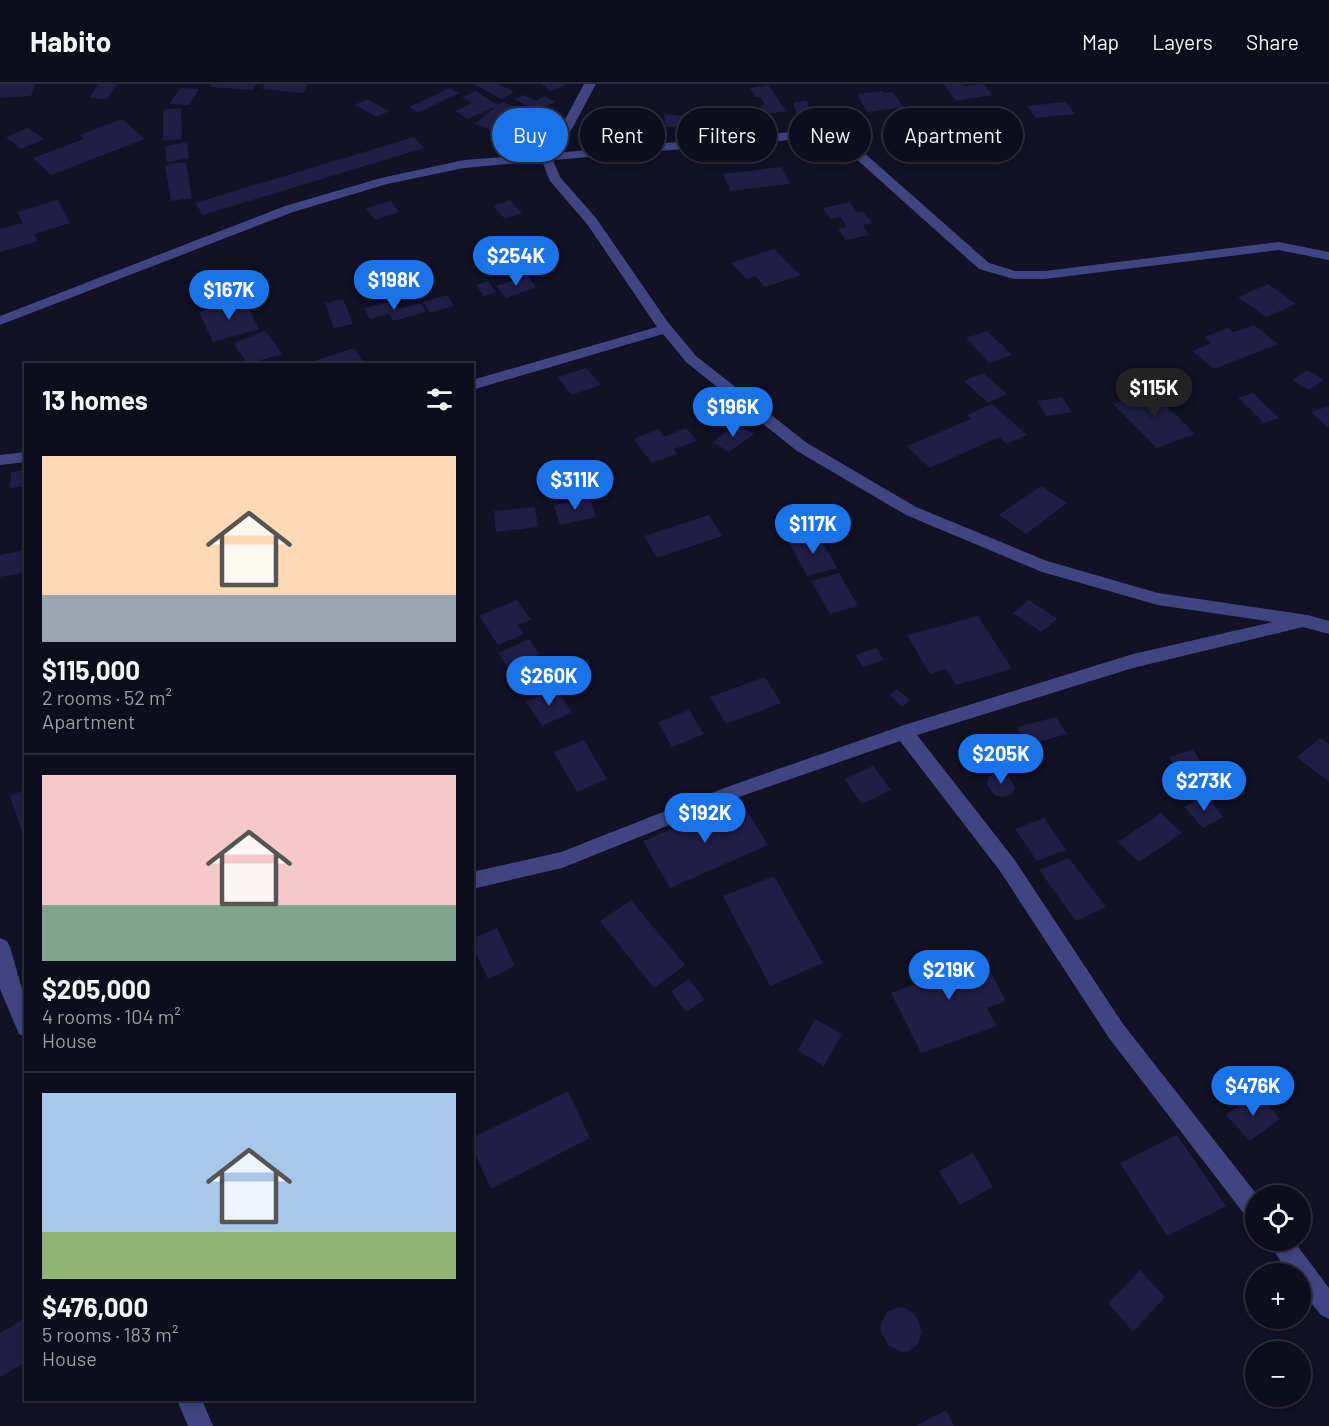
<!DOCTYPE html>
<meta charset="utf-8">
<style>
:root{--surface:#0e0d1c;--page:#171625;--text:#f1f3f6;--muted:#9b9ca3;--line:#2e2d3b;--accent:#1a73e8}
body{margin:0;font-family:Barlow,sans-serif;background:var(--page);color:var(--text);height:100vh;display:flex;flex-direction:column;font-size:22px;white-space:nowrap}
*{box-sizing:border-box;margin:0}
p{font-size:20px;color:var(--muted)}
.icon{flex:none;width:33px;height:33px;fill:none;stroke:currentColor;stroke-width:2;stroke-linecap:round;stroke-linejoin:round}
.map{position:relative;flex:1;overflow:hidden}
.panel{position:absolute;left:24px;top:279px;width:450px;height:1038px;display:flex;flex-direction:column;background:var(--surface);border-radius:0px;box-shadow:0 3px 9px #0003,0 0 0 2px var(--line)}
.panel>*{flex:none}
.top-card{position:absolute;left:492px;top:24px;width:570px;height:54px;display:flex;gap:12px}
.fabs{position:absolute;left:1245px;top:1101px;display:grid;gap:12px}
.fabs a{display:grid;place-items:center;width:66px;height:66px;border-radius:50%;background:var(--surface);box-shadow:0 3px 9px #0003,0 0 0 2px var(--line);font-size:30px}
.price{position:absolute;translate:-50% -51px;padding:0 14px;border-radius:21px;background:var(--accent);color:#fff;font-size:20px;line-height:39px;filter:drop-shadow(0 2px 3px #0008)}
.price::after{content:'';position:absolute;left:50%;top:36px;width:18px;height:14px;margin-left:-9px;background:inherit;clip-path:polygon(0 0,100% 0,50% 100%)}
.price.on{background:#222;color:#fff}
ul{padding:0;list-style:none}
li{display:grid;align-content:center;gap:12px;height:318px;padding:0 18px}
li+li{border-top:2px solid var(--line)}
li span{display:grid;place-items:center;height:186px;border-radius:0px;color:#555}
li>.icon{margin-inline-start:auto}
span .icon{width:108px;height:108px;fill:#fffc;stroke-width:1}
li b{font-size:26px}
h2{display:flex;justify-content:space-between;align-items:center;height:72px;padding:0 18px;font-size:26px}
.tag{padding:0 21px;border-radius:27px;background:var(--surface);box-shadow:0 3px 9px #0003,0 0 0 2px var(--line);font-size:21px;line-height:54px}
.tag.on{background:var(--accent);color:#fff}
header{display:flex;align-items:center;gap:36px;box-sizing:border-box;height:84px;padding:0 30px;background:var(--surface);border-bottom:2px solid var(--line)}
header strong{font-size:28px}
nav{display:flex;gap:33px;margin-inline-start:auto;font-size:21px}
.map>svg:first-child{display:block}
.building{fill:#211e45}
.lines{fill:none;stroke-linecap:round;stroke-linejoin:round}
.minor{fill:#3f4581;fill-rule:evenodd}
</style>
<header>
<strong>Habito</strong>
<nav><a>Map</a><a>Layers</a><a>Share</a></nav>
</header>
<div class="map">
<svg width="1329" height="1342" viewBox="0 0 1329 1342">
<rect width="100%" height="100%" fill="#121125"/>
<g class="building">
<polygon points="0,0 35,0 31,12 0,14"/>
<polygon points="98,0 117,0 107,15 89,14"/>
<polygon points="212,0 256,0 253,6 210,3"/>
<polygon points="265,0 308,0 303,9 262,5"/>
<polygon points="473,0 498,0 514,8 502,15"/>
<polygon points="541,0 568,0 551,7"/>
<polygon points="943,0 963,0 964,2 983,0 992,11 956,17"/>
<polygon points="768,1 786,27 766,30 761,21 765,21 760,13 756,13 750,4"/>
<polygon points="181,4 199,5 189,21 169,20"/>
<polygon points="450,4 459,9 418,29 409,23"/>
<polygon points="475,7 499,21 468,35 455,27 472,19 462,13"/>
<polygon points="882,7 884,9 893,8 903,23 867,28 857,10"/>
<polygon points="524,11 536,17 544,12 555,18 538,27 514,15"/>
<polygon points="367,15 389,27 377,33 355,21"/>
<polygon points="807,17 810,27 796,28 793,18"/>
<polygon points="502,18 525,26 498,48 474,40"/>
<polygon points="1066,18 1075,30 1036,34 1027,22"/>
<polygon points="181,24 182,55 163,57 163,26"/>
<polygon points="749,29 753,38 728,40 725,32"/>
<polygon points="664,30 687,32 688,42 666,43"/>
<polygon points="122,35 145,55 51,91 33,74 84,55 80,51"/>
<polygon points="28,44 44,55 21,65 6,53"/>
<polygon points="414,53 424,64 203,131 195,119"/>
<polygon points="187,58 189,74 167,78 165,62"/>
<polygon points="186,78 192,114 171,117 165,81"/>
<polygon points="782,83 790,100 731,107 723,90"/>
<polygon points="58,116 70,139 34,150 38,157 0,168 0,145 23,139 17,128"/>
<polygon points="510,116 522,129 505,135 493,122"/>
<polygon points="391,117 399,128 375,136 366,124"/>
<polygon points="850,118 857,128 862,127 872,139 863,141 869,151 846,156 838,145 847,143 841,133 831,135 823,124"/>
<polygon points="774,165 801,191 765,203 755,192 747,195 731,179"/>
<polygon points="527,192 536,203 506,214 496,202"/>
<polygon points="488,197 496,208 484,212 476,201"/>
<polygon points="1268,200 1296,220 1266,233 1238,213"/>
<polygon points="447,211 454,222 430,229 423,218"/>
<polygon points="244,215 259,245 213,258 199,228"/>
<polygon points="343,215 353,240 334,244 325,219"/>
<polygon points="390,218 395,226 421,219 426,228 393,237 389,230 370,235 364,224"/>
<polygon points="1254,241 1278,260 1214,285 1192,267 1211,259 1204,253 1228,244 1234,248"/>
<polygon points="266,247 282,270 248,280 233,259"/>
<polygon points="987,247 1012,271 989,279 966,254"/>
<polygon points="354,264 365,280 316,280 314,277"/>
<polygon points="586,284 601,301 571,311 558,293"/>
<polygon points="1307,286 1324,296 1309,306 1292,296"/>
<polygon points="983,289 1007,310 988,319 964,297"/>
<polygon points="1151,307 1195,350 1157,364 1113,320"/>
<polygon points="1253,309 1279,334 1264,339 1238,314"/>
<polygon points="1062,313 1072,328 1046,332 1037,317"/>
<polygon points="992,320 1027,351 1007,360 999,353 930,384 907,362 971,335 967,331"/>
<polygon points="1329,322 1329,342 1327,343 1311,328"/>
<polygon points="737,340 754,350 729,368 713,358"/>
<polygon points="686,344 697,357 674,365 677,370 652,379 633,355 659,345 664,353"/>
<polygon points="26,386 26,402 10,404 11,388"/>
<polygon points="1041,402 1067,419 1026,450 999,431"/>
<polygon points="590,414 596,433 560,441 554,421"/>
<polygon points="535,423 538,443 496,448 494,427"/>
<polygon points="709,431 722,452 657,474 644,452"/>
<polygon points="818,450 837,484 807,492 789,458"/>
<polygon points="26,466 26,488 0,493 0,471"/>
<polygon points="839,489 858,522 830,530 811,497"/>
<polygon points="517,516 531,536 517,541 524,550 498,561 479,532"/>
<polygon points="1029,516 1057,535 1041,548 1013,529"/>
<polygon points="978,532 1012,585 956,601 946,585 930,590 907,551"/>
<polygon points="529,555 540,570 533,573 538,580 513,591 498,569"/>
<polygon points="876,564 884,576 863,583 855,571"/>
<polygon points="765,593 781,619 726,640 710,613"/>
<polygon points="556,605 572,628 542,642 526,618"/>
<polygon points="897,605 910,616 902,623 889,611"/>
<polygon points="689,626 704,650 672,663 658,638"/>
<polygon points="1056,633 1067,650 1027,661 1017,643"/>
<polygon points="1320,654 1329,660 1329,698 1297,673"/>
<polygon points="584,656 607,695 577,708 554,668"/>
<polygon points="1193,666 1208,689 1184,696 1169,673"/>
<polygon points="873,682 891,706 862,720 844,695"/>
<polygon points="1002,690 1010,694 1015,704 1012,710 1003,713 994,711 987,700 989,692"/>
<polygon points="26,705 26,757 25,757 10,712"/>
<polygon points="1205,712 1224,733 1203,744 1184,723"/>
<polygon points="740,716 768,761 670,804 643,757"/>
<polygon points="1161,729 1182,749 1139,778 1118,758"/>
<polygon points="1044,734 1066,766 1037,777 1015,745"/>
<polygon points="1069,774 1106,823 1076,837 1039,786"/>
<polygon points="774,792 823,879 770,902 723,812"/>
<polygon points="631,816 685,881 654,904 600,837"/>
<polygon points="497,844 515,882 488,895 472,861 472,855"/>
<polygon points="978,865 1006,917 987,924 997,942 921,969 891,909 915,900 909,888"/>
<polygon points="689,895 705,916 686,928 671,907"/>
<polygon points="815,935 842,950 824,982 798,967"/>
<polygon points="568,1007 590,1054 491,1105 472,1063 472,1054"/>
<polygon points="1257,1008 1280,1035 1250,1057 1226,1031"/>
<polygon points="1177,1051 1226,1122 1167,1152 1120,1079"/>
<polygon points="973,1069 993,1103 960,1121 939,1087"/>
<polygon points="1140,1186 1165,1213 1133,1248 1108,1219"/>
<polygon points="899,1223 906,1224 917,1233 922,1247 918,1260 908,1267 902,1268 889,1262 881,1248 881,1240 887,1228"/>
<polygon points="26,1234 26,1278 0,1293 0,1249"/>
<polygon points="946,1326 954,1342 916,1342"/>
</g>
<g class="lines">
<g class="minor">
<polygon points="584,0 596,0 573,43 555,69 801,47 826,47 853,59 989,179 1015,187 1045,187 1279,158 1329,168 1329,176 1279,166 1045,195 1014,195 979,185 845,65 824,55 801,55 553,76 560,93 596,134 667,237 696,272 807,359 916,423 1047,477 1158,509 1308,531 1329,537 1329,550 1303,543 1133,584 917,651 1014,775 1123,940 1258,1112 1256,1112 1256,1138 1248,1135 1109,954 1000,787 900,657 739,713 562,784 472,805 472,788 561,768 727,703 904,641 1133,570 1273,538 1158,521 1042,488 906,431 797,367 686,278 663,250 472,306 472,296 657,243 587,140 550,97 542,77 464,84 387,100 293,128 0,241 0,232 285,122 381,94 464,76 542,70 561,43"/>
<polygon points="26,368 26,378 0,381 0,371"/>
<polygon points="0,854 7,857 10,863 26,919 26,953 19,950 0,905"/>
<polygon points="1267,1156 1293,1156 1329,1204 1329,1235 1321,1231 1300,1205 1300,1190 1289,1190"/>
<polygon points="177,1316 202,1316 213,1342 188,1342"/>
</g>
</g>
</svg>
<div class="fabs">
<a><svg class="icon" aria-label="locate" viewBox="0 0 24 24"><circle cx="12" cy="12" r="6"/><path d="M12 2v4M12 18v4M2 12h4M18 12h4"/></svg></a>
<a>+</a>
<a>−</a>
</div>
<b class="price" style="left:516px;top:203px">$254K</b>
<b class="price" style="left:394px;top:227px">$198K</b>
<b class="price" style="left:229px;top:237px">$167K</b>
<b class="price on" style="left:1154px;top:335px">$115K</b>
<b class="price" style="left:733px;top:354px">$196K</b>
<b class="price" style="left:575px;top:427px">$311K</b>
<b class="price" style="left:813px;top:471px">$117K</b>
<b class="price" style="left:549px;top:623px">$260K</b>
<b class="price" style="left:1001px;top:701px">$205K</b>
<b class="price" style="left:1204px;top:728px">$273K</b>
<b class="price" style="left:705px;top:760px">$192K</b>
<b class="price" style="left:949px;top:917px">$219K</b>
<b class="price" style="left:1253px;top:1033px">$476K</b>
<div class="top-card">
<a class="tag on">Buy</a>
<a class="tag">Rent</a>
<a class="tag">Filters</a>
<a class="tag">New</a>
<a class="tag">Apartment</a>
</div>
<section class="panel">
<h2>13 homes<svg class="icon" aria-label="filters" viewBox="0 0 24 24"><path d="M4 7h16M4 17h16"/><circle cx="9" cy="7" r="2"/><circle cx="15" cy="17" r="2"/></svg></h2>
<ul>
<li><span style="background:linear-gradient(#ffd9b3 75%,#9aa5b1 0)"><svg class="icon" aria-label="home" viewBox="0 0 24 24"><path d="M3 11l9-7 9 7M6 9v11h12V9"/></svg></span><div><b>$115,000</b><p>2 rooms · 52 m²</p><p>Apartment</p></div></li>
<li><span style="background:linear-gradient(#f6c9c9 70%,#7fa58c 0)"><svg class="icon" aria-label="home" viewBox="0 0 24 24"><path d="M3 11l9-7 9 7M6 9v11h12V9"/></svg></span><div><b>$205,000</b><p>4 rooms · 104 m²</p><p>House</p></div></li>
<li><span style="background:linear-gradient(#a9c7e8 75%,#8fb573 0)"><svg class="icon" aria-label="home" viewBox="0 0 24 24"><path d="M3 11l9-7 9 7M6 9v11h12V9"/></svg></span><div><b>$476,000</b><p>5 rooms · 183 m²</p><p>House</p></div></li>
</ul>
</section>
</div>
